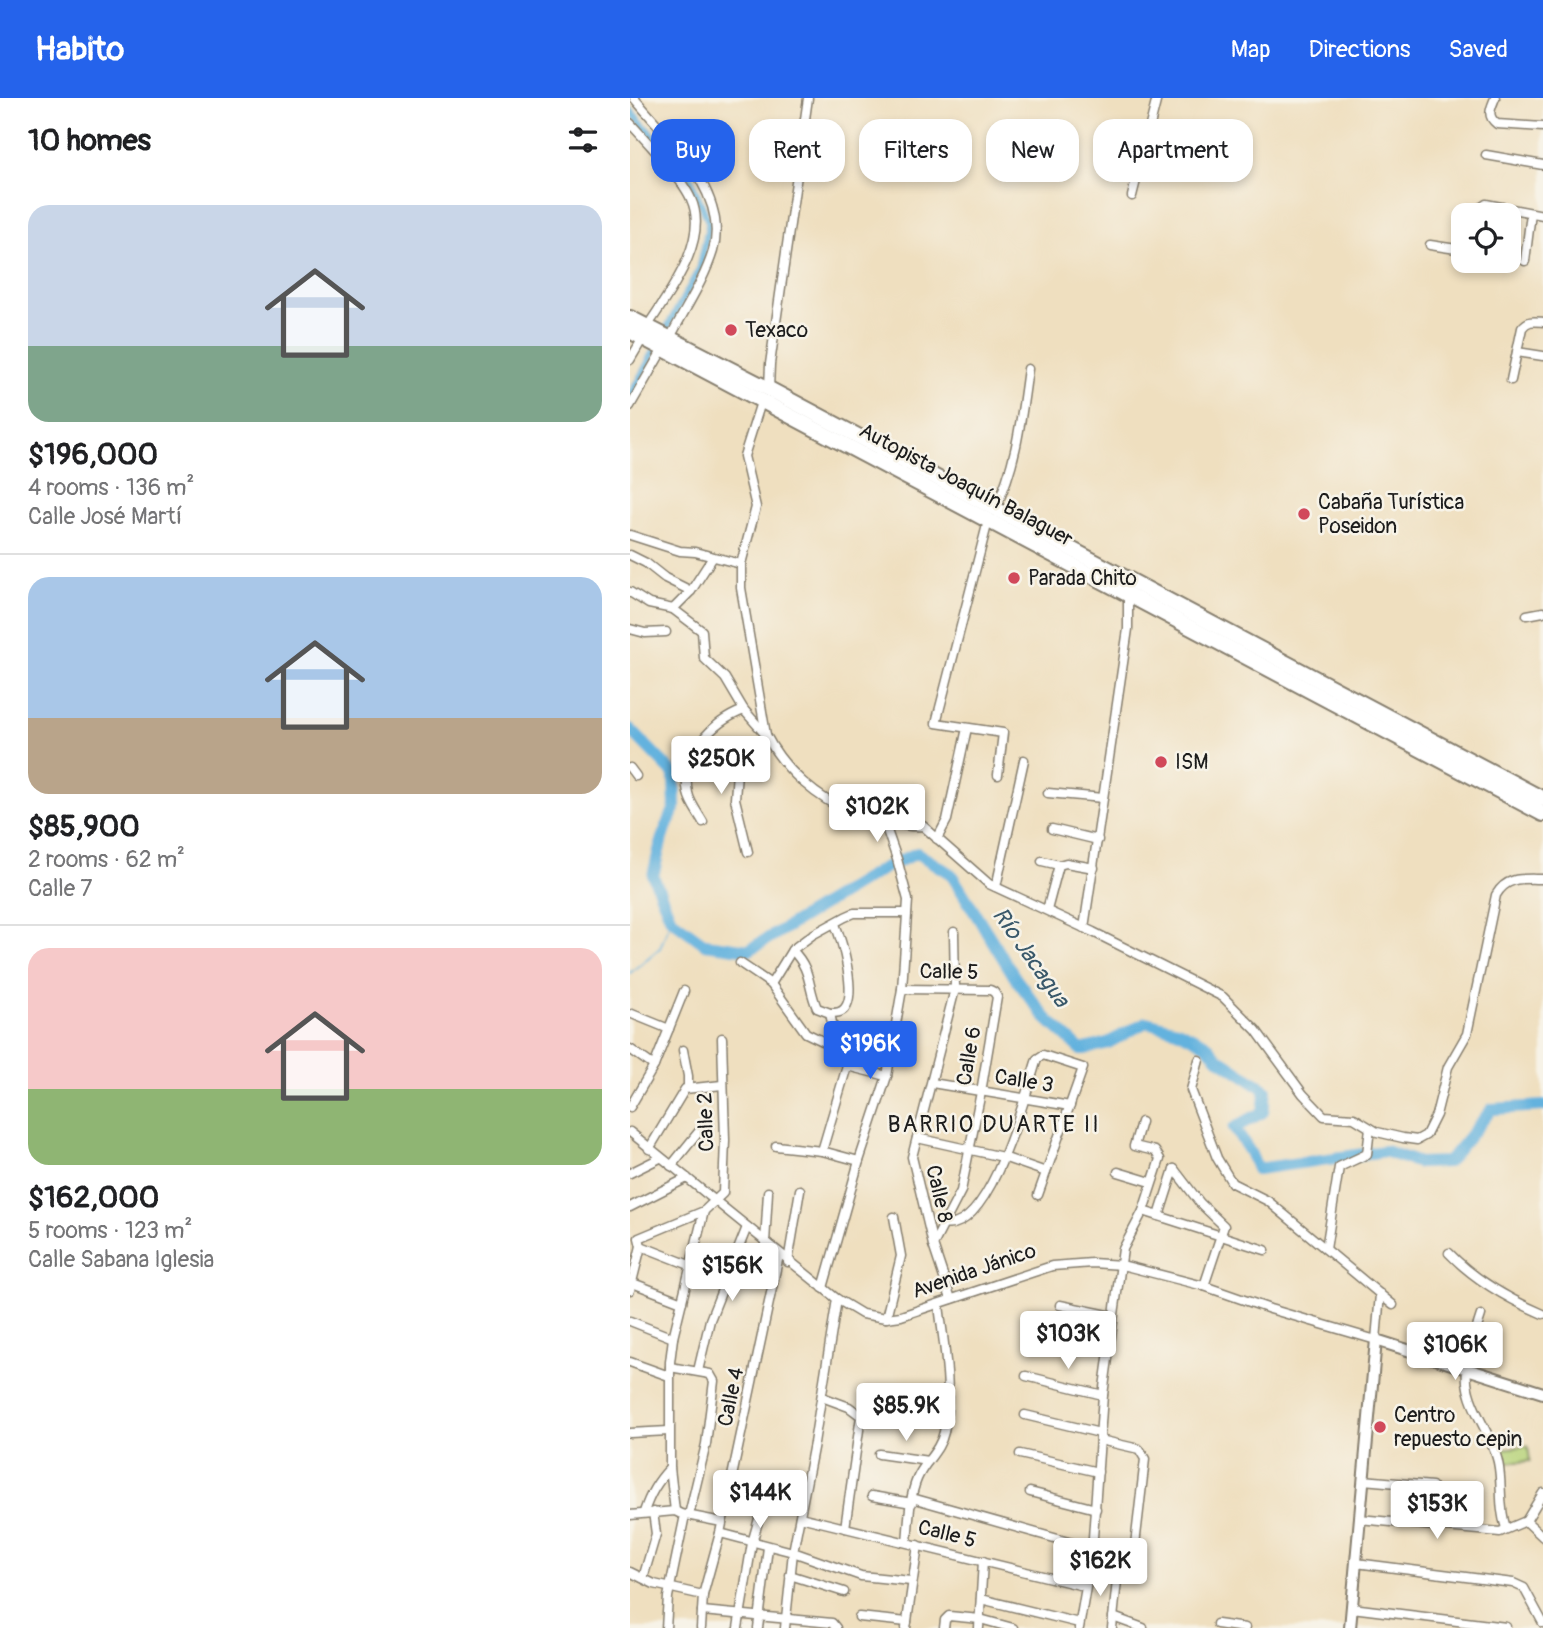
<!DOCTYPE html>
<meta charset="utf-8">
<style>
:root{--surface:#fff;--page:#f2f2f2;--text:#202124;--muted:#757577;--line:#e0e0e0;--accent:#2563eb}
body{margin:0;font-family:Pangolin,sans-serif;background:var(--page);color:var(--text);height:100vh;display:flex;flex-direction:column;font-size:26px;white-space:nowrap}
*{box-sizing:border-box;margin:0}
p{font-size:23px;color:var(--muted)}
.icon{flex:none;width:38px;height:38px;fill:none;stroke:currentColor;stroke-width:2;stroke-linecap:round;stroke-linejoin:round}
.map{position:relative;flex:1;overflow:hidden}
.side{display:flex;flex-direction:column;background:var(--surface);width:630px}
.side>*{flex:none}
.banner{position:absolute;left:21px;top:21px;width:665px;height:63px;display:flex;gap:14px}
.tools{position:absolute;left:821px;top:105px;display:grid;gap:14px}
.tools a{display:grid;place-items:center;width:70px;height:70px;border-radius:14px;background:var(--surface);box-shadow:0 4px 10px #0003;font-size:35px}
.price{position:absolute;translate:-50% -60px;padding:0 16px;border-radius:7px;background:#fff;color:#222;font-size:23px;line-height:46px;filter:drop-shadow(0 2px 4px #0008)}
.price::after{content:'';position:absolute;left:50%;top:42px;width:21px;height:16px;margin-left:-10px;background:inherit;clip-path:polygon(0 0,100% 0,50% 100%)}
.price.current{background:var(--accent);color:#fff}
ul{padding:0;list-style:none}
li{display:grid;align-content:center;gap:14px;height:371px;padding:0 28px}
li+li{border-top:2px solid var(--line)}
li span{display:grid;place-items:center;height:217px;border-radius:21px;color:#555}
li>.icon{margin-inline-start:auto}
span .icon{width:126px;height:126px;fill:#fffc;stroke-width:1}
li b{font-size:30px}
h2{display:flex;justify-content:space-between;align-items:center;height:84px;padding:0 28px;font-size:30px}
.tag{padding:0 24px;border-radius:21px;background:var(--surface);box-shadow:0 4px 10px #0003;font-size:24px;line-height:63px}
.tag.current{background:var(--accent);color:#fff}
header{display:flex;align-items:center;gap:42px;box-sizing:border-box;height:98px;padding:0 35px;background:var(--accent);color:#fff}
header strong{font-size:33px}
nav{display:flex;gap:38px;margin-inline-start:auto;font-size:24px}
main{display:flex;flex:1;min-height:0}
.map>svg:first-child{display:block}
.green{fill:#b7d379;stroke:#6a784a;stroke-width:2}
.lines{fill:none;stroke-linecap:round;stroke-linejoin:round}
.stream{stroke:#64b2de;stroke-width:2}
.canal{stroke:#64b2de;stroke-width:7}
.river{stroke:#64b2de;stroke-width:12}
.street-casing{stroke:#867e6e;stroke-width:11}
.secondary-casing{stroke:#867e6e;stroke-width:14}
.highway-casing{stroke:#867e6e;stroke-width:18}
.street{stroke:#fff;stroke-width:8}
.secondary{stroke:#fff;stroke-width:10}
.highway{stroke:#fff;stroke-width:14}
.poi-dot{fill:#d1495b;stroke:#f7f3e8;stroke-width:2.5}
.labels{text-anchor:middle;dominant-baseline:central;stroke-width:5;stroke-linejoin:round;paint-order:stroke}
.poi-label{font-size:21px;fill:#1c1c1c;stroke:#f7f3e8;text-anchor:start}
.street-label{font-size:21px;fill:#1c1c1c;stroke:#f7f3e8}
.water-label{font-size:23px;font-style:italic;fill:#39586a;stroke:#f7f3e8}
.neighbourhood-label{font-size:23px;letter-spacing:2px;fill:#1c1c1c;stroke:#f7f3e8}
</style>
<header>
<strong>Habito</strong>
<nav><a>Map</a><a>Directions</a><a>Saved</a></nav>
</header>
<main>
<section class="side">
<h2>10 homes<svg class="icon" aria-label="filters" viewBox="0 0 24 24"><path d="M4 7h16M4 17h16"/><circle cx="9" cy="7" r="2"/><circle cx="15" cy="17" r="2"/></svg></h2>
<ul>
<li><span style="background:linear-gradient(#c9d6e8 65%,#7fa58c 0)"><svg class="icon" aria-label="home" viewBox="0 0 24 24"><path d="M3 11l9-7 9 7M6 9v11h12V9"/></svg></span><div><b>$196,000</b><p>4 rooms · 136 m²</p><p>Calle José Martí</p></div></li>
<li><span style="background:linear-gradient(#a9c7e8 65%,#b9a48a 0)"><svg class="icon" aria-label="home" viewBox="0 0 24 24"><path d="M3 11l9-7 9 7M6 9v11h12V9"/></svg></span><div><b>$85,900</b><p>2 rooms · 62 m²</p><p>Calle 7</p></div></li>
<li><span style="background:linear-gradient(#f6c9c9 65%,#8fb573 0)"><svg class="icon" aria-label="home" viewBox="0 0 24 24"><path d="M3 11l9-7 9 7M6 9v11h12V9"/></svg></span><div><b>$162,000</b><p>5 rooms · 123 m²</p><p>Calle Sabana Iglesia</p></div></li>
</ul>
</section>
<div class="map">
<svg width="913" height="1530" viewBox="0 0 913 1530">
<rect width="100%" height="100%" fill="#f7f3e8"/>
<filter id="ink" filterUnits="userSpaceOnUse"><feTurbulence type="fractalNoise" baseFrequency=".0143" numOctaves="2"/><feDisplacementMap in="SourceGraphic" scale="14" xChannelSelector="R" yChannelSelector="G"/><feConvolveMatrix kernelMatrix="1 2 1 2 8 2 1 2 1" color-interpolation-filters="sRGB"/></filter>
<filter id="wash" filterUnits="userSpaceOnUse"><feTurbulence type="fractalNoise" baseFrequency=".00686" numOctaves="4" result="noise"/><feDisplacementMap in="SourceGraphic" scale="28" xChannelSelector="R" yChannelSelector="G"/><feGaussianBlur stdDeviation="1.57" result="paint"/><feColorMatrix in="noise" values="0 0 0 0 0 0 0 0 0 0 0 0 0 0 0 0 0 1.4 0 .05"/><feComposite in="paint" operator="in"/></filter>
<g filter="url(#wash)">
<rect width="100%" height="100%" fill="#efdfbf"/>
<polygon class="green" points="898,1348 900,1363 873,1365 871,1351"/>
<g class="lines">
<polyline class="stream" points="0,875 30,850 41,821"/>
<polyline class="canal" points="0,12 61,82 79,125 70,170 0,298"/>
<polyline class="river" points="0,631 44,676 45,709 32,740 23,778 41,821 75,846 119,852 254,770 287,755 321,776 386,881 416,920 451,952 478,945 516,924 547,932 576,946 588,960 636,992 633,1014 604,1030 620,1054 627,1071 755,1053 789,1065 818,1064 862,1011 913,1008"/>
</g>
</g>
<g filter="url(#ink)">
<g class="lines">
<g class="street-casing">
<g id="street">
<path d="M4,0c34,41 96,94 79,153 -9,30 -29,59 -43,87"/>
<path d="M865,0c-4,10 -9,18 2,26l46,3"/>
<path d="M0,25c16,18 52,55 61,76 19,41 -22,94 -44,128"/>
<polyline points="856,57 913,67"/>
<polyline points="502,98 527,0"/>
<polyline points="850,117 853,108 856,106 913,117"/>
<polyline points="800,147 833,152"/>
<polyline points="895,163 901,115"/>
<polyline points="887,254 913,258"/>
<polyline points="0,262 13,240"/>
<path d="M881,282l11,-52c6,-8 11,-7 21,-6"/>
<polyline points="139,291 140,266 178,0"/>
<path d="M132,301l-18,57 12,51 -15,57v24l25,147c18,35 51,64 88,79 10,4 21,3 32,6 13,4 22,7 37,6l66,58 104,48 130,65 33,33 47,64 21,22 30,2 23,14 26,6 14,2 9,-5 10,-20 12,-48 19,-33 29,-139c11,-19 27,-16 47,-16"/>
<polyline points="0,308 33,251"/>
<path d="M365,411c22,-46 26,-90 33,-140"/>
<polyline points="358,423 306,625 373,635 368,677"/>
<polyline points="0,437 50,453 65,454 111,466"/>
<polyline points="0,457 16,465 35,480 61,493"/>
<polyline points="0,494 19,506 43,511 72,533 74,560 95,580 114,612 136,637"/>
<polyline points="43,511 61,493 83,459"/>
<polyline points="897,517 913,514"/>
<polyline points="0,531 15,535 36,534"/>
<polyline points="76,638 107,674 105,701 118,754"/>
<polyline points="0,670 6,678"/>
<polyline points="418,695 473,700"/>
<path d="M73,724c-5,-9 -13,-19 -15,-29 -8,-38 24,-71 56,-83"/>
<polyline points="422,731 468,742"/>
<polyline points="307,741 317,722 337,630"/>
<polyline points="412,763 429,767"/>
<polyline points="366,789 394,662"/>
<polyline points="417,812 429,767 436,765 464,770"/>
<polyline points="454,830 498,531 498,496"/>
<path d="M162,852c20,20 15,35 25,58l13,5 7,35 10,18 40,10"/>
<polyline points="110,865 141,886 176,935 207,950"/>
<polyline points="141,886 162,852 182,837 215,819 224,815 277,815"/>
<polyline points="272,891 360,892 364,894 367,899 351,994 331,1093 303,1147"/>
<path d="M200,915c6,0 11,0 15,-5 12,-15 -3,-67 -10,-84"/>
<polyline points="2,916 39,931"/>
<polyline points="0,951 24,968"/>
<polyline points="53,952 58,978 58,990"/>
<polyline points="569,962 561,992 587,1060 602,1085 638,1103 763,1207"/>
<polyline points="302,985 440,1008"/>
<polyline points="0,1009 24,968 54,893"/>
<polyline points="0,1034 207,1201 232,1216 256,1220 271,1218 422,1168 462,1165 492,1167 574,1188 640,1211 746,1242 750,1196"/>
<polyline points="287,1040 373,1059 416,1074"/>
<polyline points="146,1048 192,1053 229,1063"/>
<polyline points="19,1051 55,991 92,987"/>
<polyline points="192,1053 217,968"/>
<polyline points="41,1068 71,1031"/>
<polyline points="544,1071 570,1105 594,1128 574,1188"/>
<polyline points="488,1074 521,1084"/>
<polyline points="0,1075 30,1060"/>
<polyline points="0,1109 57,1080"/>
<polyline points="513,1113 635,1152"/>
<polyline points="529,1118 544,1071"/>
<path d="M314,1126c46,10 82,-132 93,-165l6,-4 40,13 -45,127"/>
<polyline points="135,1145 138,1094"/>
<polyline points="11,1148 62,1168"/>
<polyline points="696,1151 709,1069 737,1056 740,1030"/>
<path d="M819,1155c26,27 59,46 94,61"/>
<polyline points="158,1164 170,1092"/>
<polyline points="0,1184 52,1204"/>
<polyline points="193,1190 229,1063 257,978 272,891 278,802 267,761 253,721"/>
<polyline points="0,1192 11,1148 9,1140 74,1113 93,1095 95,1042 92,940"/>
<polyline points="321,1201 303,1147 282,1059 325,891 324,834"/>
<polyline points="430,1207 483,1218"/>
<polyline points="256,1220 271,1158 264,1119"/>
<polyline points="0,1223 43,1240"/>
<polyline points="0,1264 39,1278"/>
<polyline points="40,1269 80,1276 84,1283 76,1346 59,1417"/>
<polyline points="834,1270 851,1217"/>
<path d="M837,1271c-4,34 24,61 31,93 5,23 0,44 8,66"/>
<polyline points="68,1273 80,1222 117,1129"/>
<polyline points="396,1278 473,1297"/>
<polyline points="192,1299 219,1309 231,1318 215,1430"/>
<polyline points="395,1317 470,1335"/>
<polyline points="0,1335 39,1333"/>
<polyline points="470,1342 509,1351 515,1361 505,1447 488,1473 482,1530"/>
<polyline points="249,1356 298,1363"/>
<polyline points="390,1356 468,1374"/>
<polyline points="733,1382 802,1388"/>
<polyline points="400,1394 466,1411"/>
<polyline points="242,1398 282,1405"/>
<polyline points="282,1400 442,1445 462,1454 488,1473"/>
<polyline points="45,1413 40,1370 40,1264 43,1240 74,1113"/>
<path d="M14,1414c6,-18 13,-30 26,-44"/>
<polyline points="0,1417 45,1413 51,1416 92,1424"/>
<polyline points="170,1419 454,1488"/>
<polyline points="729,1421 870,1434 896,1423 913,1395"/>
<polyline points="896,1423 913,1439"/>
<polyline points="90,1435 163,1454 231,1478 281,1483"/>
<path d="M277,1444c2,-20 2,-44 10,-63 7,-17 23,-28 27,-47 9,-43 0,-84 -5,-127"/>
<polyline points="726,1465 883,1485 894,1490 913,1525"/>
<polyline points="0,1474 24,1486 73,1497"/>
<polyline points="160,1477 214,1494"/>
<polyline points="13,1480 26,1436 23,1414"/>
<polyline points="351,1501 449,1525"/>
<polyline points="722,1510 876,1529"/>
<polyline points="72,1513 202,1525 206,1530"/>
<polyline points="229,1519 277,1524"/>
<polyline points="483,1519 513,1530"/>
<polyline points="587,1526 615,1530"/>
<polyline points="36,1530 38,1499 55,1417"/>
<polyline points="71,1530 73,1497 90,1435 149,1157"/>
<polyline points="108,1530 122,1445 134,1403"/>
<polyline points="128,1530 138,1449"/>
<polyline points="155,1530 163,1454 184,1345 207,1201"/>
<polyline points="276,1530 288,1447"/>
<polyline points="314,1530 315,1522 319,1518 350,1521 383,1530"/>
<polyline points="349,1530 353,1463"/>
<polyline points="449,1530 462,1454 473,1297 493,1151 513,1113 530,1061 525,1053 504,1048 511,1024"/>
</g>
</g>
<g class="secondary-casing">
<polyline id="secondary" points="720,1530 746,1242 913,1295"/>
</g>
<g class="highway-casing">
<g id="highway">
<polyline points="0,220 139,291 913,701"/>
<polyline points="0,233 913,716"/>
</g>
</g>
<use href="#street" class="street"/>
<use href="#secondary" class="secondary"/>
<use href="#highway" class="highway"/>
</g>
</g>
<g class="poi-dot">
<circle cx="101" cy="232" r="7"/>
<circle cx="674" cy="416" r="7"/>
<circle cx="384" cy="480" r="7"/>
<circle cx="531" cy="664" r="7"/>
<circle cx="750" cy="1329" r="7"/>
</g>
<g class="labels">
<g class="poi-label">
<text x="115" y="232">Texaco</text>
<text x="688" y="404">Cabaña Turística<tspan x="688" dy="24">Poseidon</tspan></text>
<text x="398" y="480">Parada Chito</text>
<text x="545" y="664">ISM</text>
<text x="764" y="1317">Centro<tspan x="764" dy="24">repuesto cepin</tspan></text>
</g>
<g class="street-label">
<text transform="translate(336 387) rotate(28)">Autopista Joaquín Balaguer</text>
<text transform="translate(319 874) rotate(1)">Calle 5</text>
<text transform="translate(339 958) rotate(-80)">Calle 6</text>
<text transform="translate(394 983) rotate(9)">Calle 3</text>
<text transform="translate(76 1024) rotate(-92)">Calle 2</text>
<text transform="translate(309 1096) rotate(77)">Calle 8</text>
<text transform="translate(344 1173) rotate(-19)">Avenida Jánico</text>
<text transform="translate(101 1299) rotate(-78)">Calle 4</text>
<text transform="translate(317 1436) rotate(14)">Calle 5</text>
</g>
<g class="water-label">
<text transform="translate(401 859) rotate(55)">Río Jacagua</text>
</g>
<g class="neighbourhood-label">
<text x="364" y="1026">BARRIO DUARTE II</text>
</g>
</g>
</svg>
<div class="tools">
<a><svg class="icon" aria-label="locate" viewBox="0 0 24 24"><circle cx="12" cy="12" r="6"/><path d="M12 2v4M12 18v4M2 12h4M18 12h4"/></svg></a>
</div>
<b class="price" style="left:91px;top:698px">$250K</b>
<b class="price" style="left:247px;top:746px">$102K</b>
<b class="price current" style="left:240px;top:983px">$196K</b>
<b class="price" style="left:102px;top:1205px">$156K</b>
<b class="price" style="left:438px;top:1273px">$103K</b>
<b class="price" style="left:825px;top:1284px">$106K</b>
<b class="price" style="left:276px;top:1345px">$85.9K</b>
<b class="price" style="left:130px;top:1432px">$144K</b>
<b class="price" style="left:807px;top:1443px">$153K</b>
<b class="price" style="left:470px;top:1500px">$162K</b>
<div class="banner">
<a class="tag current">Buy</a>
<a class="tag">Rent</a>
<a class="tag">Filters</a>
<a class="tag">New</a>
<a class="tag">Apartment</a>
</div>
</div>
</main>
